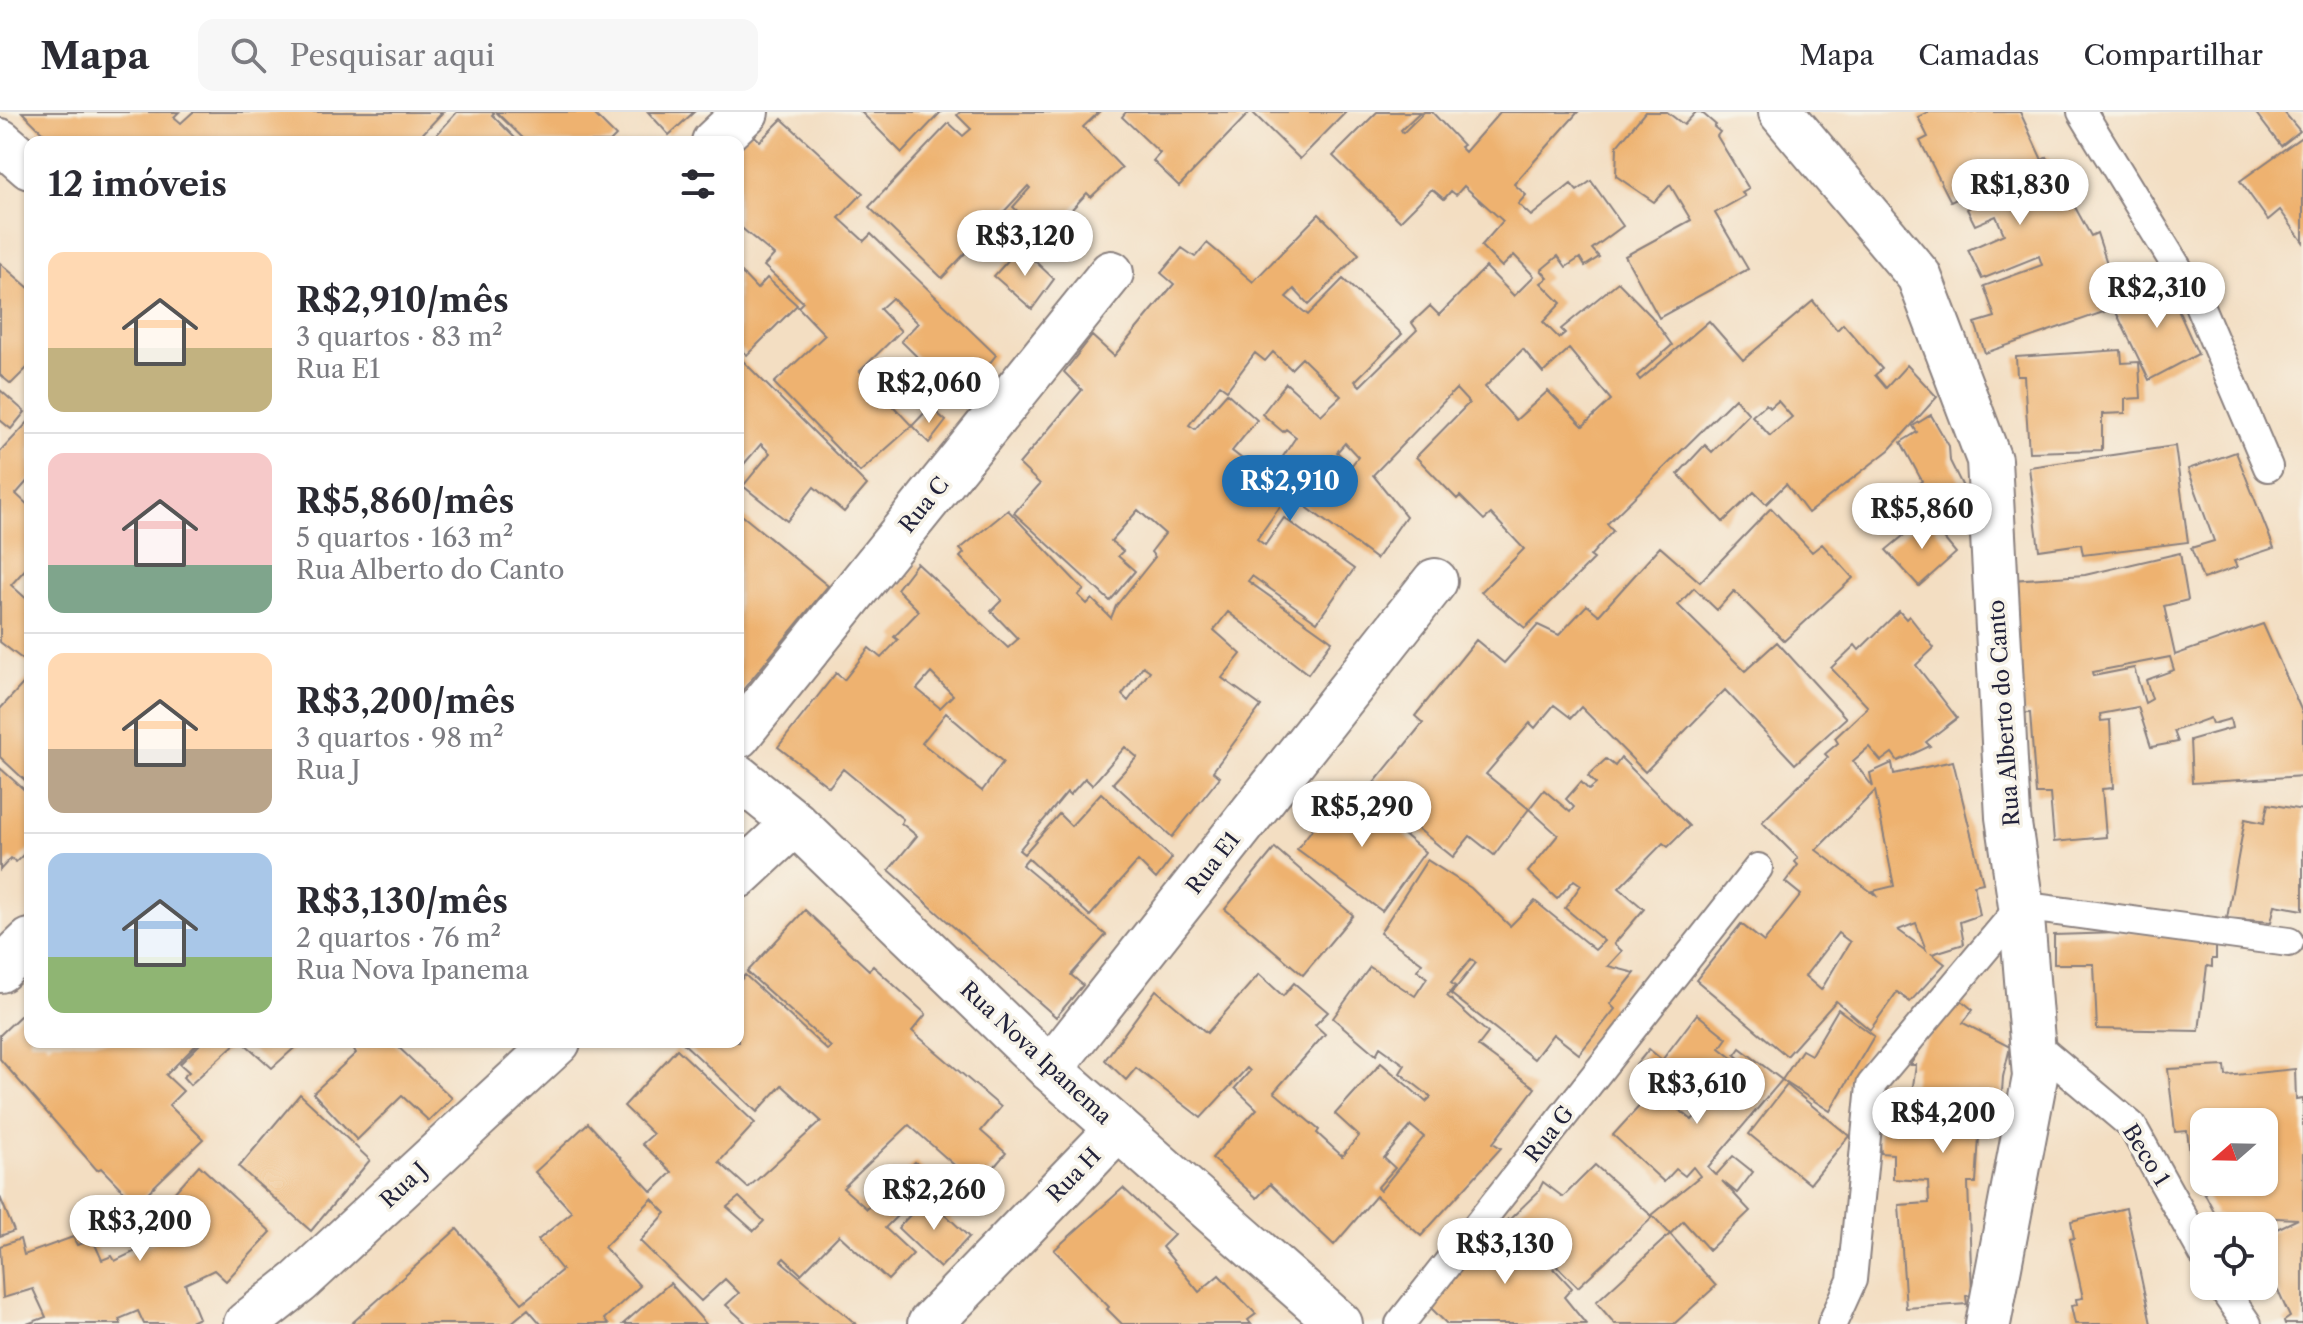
<!DOCTYPE html>
<html lang="pt">
<meta charset="utf-8">
<style>
:root{--surface:#fff;--page:#f7f7f7;--text:#2b2b33;--muted:#7c7c81;--line:#e1e1e2;--accent:#1f6fb2}
body{margin:0;font-family:"Libre Caslon Text",serif;background:var(--page);color:var(--text);height:100vh;display:flex;flex-direction:column;font-size:30px;white-space:nowrap}
*{box-sizing:border-box;margin:0}
p{font-size:26px;color:var(--muted)}
.icon{flex:none;width:44px;height:44px;fill:none;stroke:currentColor;stroke-width:2;stroke-linecap:round;stroke-linejoin:round}
.map{position:relative;flex:1;overflow:hidden}
.panel{position:absolute;left:24px;top:24px;width:720px;height:912px;display:flex;flex-direction:column;background:var(--surface);border-radius:16px;box-shadow:0 2px 6px #0004}
.panel>*{flex:none}
.needle{width:52px;rotate:250deg}
.buttons{position:absolute;left:2190px;top:996px;display:grid;gap:16px}
.buttons a{display:grid;place-items:center;width:88px;height:88px;border-radius:16px;background:var(--surface);box-shadow:0 2px 6px #0004;font-size:40px}
.price{position:absolute;translate:-50% -68px;padding:0 18px;border-radius:28px;background:#fff;color:#222;font-size:26px;line-height:52px;filter:drop-shadow(0 2px 4px #0008)}
.price::after{content:'';position:absolute;left:50%;top:48px;width:24px;height:18px;margin-left:-12px;background:inherit;clip-path:polygon(0 0,100% 0,50% 100%)}
.price.selected{background:var(--accent);color:#fff}
ul{padding:0;list-style:none}
li{display:flex;align-items:center;gap:24px;height:200px;padding:0 24px}
li+li{border-top:2px solid var(--line)}
li span{display:grid;place-items:center;flex:none;width:224px;height:160px;border-radius:16px;color:#555}
li>.icon{margin-inline-start:auto}
span .icon{width:96px;height:96px;fill:#fffc;stroke-width:1}
li b{font-size:34px}
h2{display:flex;justify-content:space-between;align-items:center;height:96px;padding:0 24px;font-size:34px}
header{display:flex;align-items:center;gap:48px;box-sizing:border-box;height:112px;padding:0 40px;background:var(--surface);border-bottom:2px solid var(--line)}
header strong{font-size:38px}
nav{display:flex;gap:44px;margin-inline-start:auto;font-size:28px}
.search{width:560px;height:72px;background:var(--page);display:flex;align-items:center;gap:20px;box-sizing:border-box;padding:0 28px;border-radius:16px;color:var(--muted);font-size:30px}
.map>svg:first-child{display:block}
.building{fill:#eeb26f;fill-rule:evenodd}
.lines{fill:none;stroke-linecap:round;stroke-linejoin:round}
.service-casing{stroke:#8a807e;stroke-width:32}
.minor-casing{stroke:#8a807e;stroke-width:48}
.service{stroke:#fff;stroke-width:28}
.minor{stroke:#fff;stroke-width:44}
.labels{text-anchor:middle;dominant-baseline:central;stroke-width:7;stroke-linejoin:round;paint-order:stroke}
.street-label{font-size:22px;fill:#22223b;stroke:#f7f3e8}
</style>
<header>
<strong>Mapa</strong>
<div class="search"><svg class="icon" aria-label="search" viewBox="0 0 24 24"><circle cx="10" cy="10" r="6"/><path d="M15 15l6 6"/></svg>Pesquisar aqui</div>
<nav><a>Mapa</a><a>Camadas</a><a>Compartilhar</a></nav>
</header>
<div class="map">
<svg width="2303" height="1212" viewBox="0 0 2303 1212">
<rect width="100%" height="100%" fill="#f7f3e8"/>
<filter id="ink" filterUnits="userSpaceOnUse"><feTurbulence type="fractalNoise" baseFrequency=".0125" numOctaves="2"/><feDisplacementMap in="SourceGraphic" scale="16" xChannelSelector="R" yChannelSelector="G"/><feConvolveMatrix kernelMatrix="1 2 1 2 8 2 1 2 1" color-interpolation-filters="sRGB"/></filter>
<filter id="wash" filterUnits="userSpaceOnUse"><feTurbulence type="fractalNoise" baseFrequency=".006" numOctaves="4" result="noise"/><feDisplacementMap in="SourceGraphic" scale="32" xChannelSelector="R" yChannelSelector="G"/><feGaussianBlur stdDeviation="1.8" result="paint"/><feColorMatrix in="noise" values="0 0 0 0 0 0 0 0 0 0 0 0 0 0 0 0 0 1.4 0 .05"/><feComposite in="paint" operator="in"/></filter>
<g filter="url(#wash)">
<rect width="100%" height="100%" fill="#f3dec2"/>
<g id="blocks">
<g class="building">
<polygon points="22,0 179,0 174,5 181,11 193,0 443,0 415,30 52,30"/>
<polygon points="457,0 495,0 492,3 519,30 430,30"/>
<polygon points="496,0 592,0 616,24 610,30 527,30"/>
<polygon points="648,0 694,0 669,23"/>
<polygon points="861,0 941,0 902,41"/>
<polygon points="960,0 1099,0 1083,15 1122,56 1091,85 1087,81 1046,125 1013,95 1030,76 1028,74 942,166 869,95 949,11 963,24 971,17 957,3"/>
<polygon points="1126,0 1250,0 1179,74 1153,49 1160,41 1122,5"/>
<polygon points="1252,0 1346,0 1300,47"/>
<path d="M1377,0h43l-19,18 2,3 21,-21h8l31,33 -3,2 5,5 35,-40h78l-64,72 12,11 -8,9 13,12 40,-32 6,7 14,-10 32,45 -31,23 7,8 -14,9 -5,-8 -14,9 -8,-11 -17,14 7,8 -7,5 20,20 -18,19 16,16 6,-5 -4,-4 57,-47 33,34 21,29 -35,31 3,4 69,-59 34,39 70,-59 24,29 6,-6 39,45 -7,6 11,13 21,-23 30,32 -48,53 -81,63 -22,-29 -20,20 -12,-12 -31,30 -45,-48 27,-29 7,7 37,-38 -14,-16 -128,126 6,7 -23,25 4,3 -69,69 -44,-36 43,-43 -33,-35 -7,6 -24,-24 -3,3 -41,-42 53,-54 -13,-14 -83,86 33,41 -30,43 -87,-65 -32,45 8,6 19,-27 70,51 -37,53 -65,-46 -4,5 84,60 -24,33 -80,-62 -14,18 27,24 -19,24 39,28 -48,65 7,6 -48,60 -59,-54 24,-26 -12,-10 -33,38 -7,-7 -15,17 -3,-3 -48,58 5,4 35,-40 12,12 30,-33 71,65 -16,21 -18,-18 -48,55 -62,-58 -6,7 84,70 -35,40 12,10 -27,32 -167,-147 28,-34 -16,-13 2,-4 -60,-50 -14,18 -51,-40 58,-74 8,7 25,-32 12,10 17,-18 -4,-3 25,-26 -22,-22 20,-26 91,85 10,-9 -27,-28 11,-11 -42,-43 4,-4 -4,-4 48,-39 76,80 -6,5 9,9 5,-5 19,19 5,-12 39,-49 -4,-5 14,-18 -27,-24 -27,31 12,10 -5,5 17,15 -25,30 -96,-88 26,-29 -21,-20 63,-74 -18,-18 28,-36 22,20 60,-72 -13,-11 21,-25 13,9 12,-14 46,39 66,-68 40,40 -50,51 -15,-16 -8,8 22,18 35,-36 59,55 -47,47 5,5 57,-56 -5,-7 18,-17 9,9 47,-48 28,29 20,-20 -20,-21 -12,12 -21,-21 22,-25 -39,-35 -8,9 -5,-4 -7,8 -12,-10 -32,32 -67,-65zM1523,237l20,24 26,-24 42,51 -28,26 -35,-35 -32,29 -31,-33zM1273,240l18,17 11,-11 39,38 -20,19 -35,-32 -24,31 21,18 3,-3 10,8 -28,42 -36,-28 25,-31 -30,-27 -32,36 -6,-4 31,-40 7,5 28,-37 10,8zM1778,289l14,16 -22,19 -18,-20 14,-12 4,4zM1345,331l13,14 -7,9 -14,-14zM1143,554l7,5 -22,30 -6,-6zM931,561l22,22 -13,13 -23,-19zM946,601l57,49 -21,29 -60,-48z"/>
<polygon points="1645,0 1667,0 1684,13 1696,0 1701,0 1716,13 1714,15 1720,20 1717,24 1749,77 1742,81 1745,84 1715,101 1748,157 1659,206 1625,144 1691,108 1670,73 1654,90 1616,64 1617,34"/>
<polygon points="1928,0 2020,0 2042,48 2047,45 2091,124 2097,121 2121,194 1985,241 1975,211 1995,205 1984,174 2042,153 2039,144 1982,167 1968,138 2004,122 1996,104 1975,113 1967,97 2017,65 2013,57 1951,90 1920,29 1928,25 1918,5"/>
<polygon points="2255,0 2284,0 2300,19 2281,34"/>
<polygon points="782,7 863,81 839,106 864,129 871,122 996,243 961,288 901,229 918,211 892,186 880,197 901,219 860,259 912,314 860,360 774,271 825,223 798,195 803,190 764,154 774,143 738,113 738,31 749,19 760,29"/>
<polygon points="2303,24 2303,130 2280,98 2268,108 2240,69"/>
<polygon points="1020,135 1054,167 1032,197 994,164"/>
<polygon points="0,151 30,177 30,253 11,272 0,263"/>
<polygon points="738,157 757,177 767,166 797,193 747,243 738,235"/>
<polygon points="2164,167 2198,242 2149,268 2115,198"/>
<polygon points="2121,238 2122,251 2139,250 2141,286 2125,287 2125,301 2102,302 2102,338 2029,340 2024,264 2017,264 2016,245"/>
<polygon points="738,244 867,373 844,400 814,375 787,409 743,374 770,341 761,332 738,359"/>
<polygon points="0,278 25,300 11,317 0,308"/>
<polygon points="930,295 946,309 929,331 912,314"/>
<polygon points="1931,303 1949,334 1950,349 1963,375 1926,405 1906,380 1922,369 1901,330 1917,320 1913,314"/>
<polygon points="30,308 30,366 16,382 30,395 30,452 11,473 30,490 30,553 0,530 0,340"/>
<polygon points="2175,334 2188,430 2083,443 2081,432 2039,438 2029,355"/>
<polygon points="2236,340 2274,436 2234,449 2237,455 2203,467 2191,436 2214,429 2188,357"/>
<path d="M1771,396l41,44 10,-8 31,34 -69,63 -50,-50 -17,19 -23,-22 -16,17 67,66 32,-29 69,76 -51,46 -70,-74 -80,82 -64,-65 -10,11 -17,-13 -19,23 -5,-5 -44,51 43,35 15,-19 26,22 4,-5 -8,-8 15,-17 8,8 7,-6 -8,-8 18,-17 9,7 6,-8 68,68 -21,21 -5,-4 -44,45 25,21 -30,35 8,7 -14,15 27,7 -25,31 5,5 -36,45 -26,-20 -19,25 -83,-65 25,-31 -5,-4 -20,24 4,3 -8,10 41,37 -10,13 57,42 -42,55 8,5 -80,88 -45,-40 -42,49 -64,-61 -13,14 -45,-40 45,-49 -22,-21 15,-17 -3,-3 -46,50 -65,-50 -10,12 -21,-20 51,-70 51,43 52,-59 24,22 11,-13 34,29 -13,13 10,9 -51,58 45,38 -2,3 25,23 17,-20 -24,-22 46,-51 45,39 5,-5 -31,-24 5,-8 -25,-18 -4,8 -43,-37 37,-51 45,29 12,-18 -10,-8 5,-7 -42,-30 47,-73 44,28 39,38 25,-25 60,49 9,-9 -39,-33 16,-23 -7,-5 -17,19 -29,-27 30,-37 -29,-26 -35,46 -24,-19 -17,21 -84,-68 54,-66 -8,-7 61,-76 28,23 34,-38 21,10 28,-30 12,10 61,-68 40,35zM1411,1014l13,11 -44,54 -3,-3 18,-20 -11,-10z"/>
<polygon points="738,400 828,474 738,584"/>
<polygon points="1926,405 1956,441 1919,474 1886,438"/>
<path d="M2180,441l8,47 -24,6 11,49 88,-31 40,90v62l-111,7 -2,-43 42,-12 -2,-9 -18,5 -2,-6 -36,13 4,11 -27,5 -13,-40 -38,7 1,7 9,-1 3,68 -11,1 4,48 -52,5 -4,-48h-14l-6,-81h-7l-11,-133 73,-5zM2170,545l4,13 -28,10 6,19 -7,4 -11,-35 -41,8 -1,-4z"/>
<path d="M1899,499l7,8 3,-3 25,32 -18,17 41,53 -31,24 4,4 -32,15 -6,-8 -11,8 -12,-14 -16,14 20,26 -3,-14 22,-10 2,11 59,-13 30,122 -9,2 6,30 -20,7 4,22 -32,10 13,10 -35,38 -13,-10 -27,38 -34,-29 -49,55 -91,-76 45,-56 23,18 37,-47 -16,-13 13,-17 -3,-3 3,-4 -36,-36 66,-65 -3,-3 13,-11 -3,-5 33,-31 -37,-39 24,-23 4,5zM1875,679l19,95 -21,5 5,6 -62,-47zM1916,811l10,27 -28,-20zM1838,821l12,9 -29,48 -16,-14z"/>
<polygon points="30,564 30,673 0,645 0,597"/>
<polygon points="0,656 30,683 30,736 16,750 11,746 0,758"/>
<polygon points="1345,675 1425,740 1382,799 1297,737"/>
<polygon points="2268,692 2303,698 2303,798 2275,793 2271,810 2227,806 2245,707 2264,711"/>
<polygon points="1275,736 1353,803 1303,863 1225,797"/>
<path d="M805,798l64,60 4,-4 53,48 -14,17 89,76 -20,24 25,22 -28,33 -69,-61 -66,63 24,21 48,-47 16,15 4,-5 6,7 -20,20 -4,-3 -32,32 28,26 -25,26 -49,-45 -38,39 -17,-16 -3,3 75,63h-109l-21,-19 13,-12 -14,-14 -24,22 -61,-60 26,-28 -14,-14 -48,48 36,39 -36,33 4,5h-67l-13,-15 -18,15h-159l106,-95 65,74 40,-33 -24,-30 34,-28 -37,-40 53,-49 64,69 20,-20 -30,-28 11,-10 -29,-28 53,-57 78,74 -36,39 29,26 73,-67 -39,-36 -25,27 -75,-70h56v-59l7,-8 82,75 4,-3 -84,-75zM739,1085l25,24 -10,10 -27,-24z"/>
<polygon points="2152,820 2216,827 2216,847 2212,847 2212,855 2207,854 2199,919 2097,917 2094,852 2054,852 2054,823"/>
<polygon points="1961,888 1973,898 1963,911 2010,935 2003,965 2001,995 1981,994 1976,1071 1968,1071 1972,1183 1966,1184 1967,1192 1906,1196 1899,1093 1929,1091 1928,1069 1893,1067 1893,1042 1881,1041 1879,1021 1887,1004 1901,1005 1903,987 1911,988 1916,953 1910,953 1946,899 1949,901"/>
<polygon points="1838,897 1874,924 1830,999 1782,968 1802,938 1811,943"/>
<path d="M1697,902l30,24 -7,10 19,15 2,-3 -6,-5 5,-7 42,32 -74,87 8,8 17,-19 20,16 -16,21 -15,-12 28,30 -41,39 -26,-29 -13,13 -18,-19 48,-39 -7,-9 -8,9 -9,-7 -12,13 -51,-47 42,-46 -23,-19 17,-21 13,11zM1673,967l32,26 -13,15 -32,-26z"/>
<polygon points="21,903 30,913 30,930 45,930 48,934 53,930 199,930 166,963 183,979 169,993 203,1027 136,1092 101,1056 97,1058 0,947 0,923"/>
<polygon points="202,930 237,930 190,973 183,965 189,960 180,952"/>
<polygon points="243,930 301,930 272,956"/>
<polygon points="350,930 393,930 452,986 429,1009 402,984 357,1028 313,981 356,941"/>
<path d="M2225,954l1,10 69,-7 1,31 7,-1v225h-18l-1,-3 6,-4 -26,-56v-26l34,-16 -82,-4 -24,-46 -5,-38 -12,1 -7,-63zM2204,1010h60v60h-60z"/>
<polygon points="1787,973 1849,1024 1810,1072 1749,1022"/>
<polygon points="300,982 370,1048 311,1119 239,1055"/>
<polygon points="199,1053 271,1120 226,1169 214,1158 185,1172 199,1206 186,1212 144,1212 138,1199 119,1207 121,1212 27,1212 46,1205 33,1177 3,1186 0,1134 20,1127 24,1143 73,1125 77,1133 93,1128 102,1148 112,1144 115,1149 171,1122 173,1119 155,1102"/>
<polygon points="1595,1053 1653,1105 1578,1175 1510,1107 1538,1080 1543,1070 1563,1085"/>
<polygon points="1123,1076 1174,1123 1162,1135 1199,1180 1219,1163 1256,1202 1248,1208 1251,1212 1122,1212 1107,1197 1109,1195 1054,1138"/>
<polygon points="0,1085 14,1119 0,1124"/>
<polygon points="927,1085 969,1125 940,1156 898,1116"/>
<polygon points="2126,1096 2151,1212 2075,1212 2071,1194 2077,1193 2076,1187 2083,1186 2070,1127 2074,1126 2071,1109"/>
<polygon points="1508,1107 1572,1176 1564,1185 1586,1212 1447,1212 1424,1189"/>
<polygon points="1670,1122 1716,1174 1674,1212 1615,1212 1596,1190"/>
<polygon points="670,1171 706,1212 623,1212"/>
</g>
</g>
</g>
<g filter="url(#ink)">
<use href="#blocks" fill-opacity="0" stroke="#8a807e" stroke-width="2"/>
<g class="lines">
<g class="service-casing">
<g id="service">
<polyline points="2082,0 2197,188 2268,355"/>
<polyline points="2031,929 2132,1014 2204,1143"/>
<polyline points="2221,1174 2247,1212"/>
<polyline points="1400,1212 1758,756"/>
<polyline points="1832,1212 1852,1168 1871,973 2021,794 2289,830"/>
</g>
</g>
<g class="minor-casing">
<g id="minor">
<polyline points="1781,0 1919,164 1989,348 2008,705 2021,794 2035,965 1988,1212"/>
<polyline points="0,29 30,55"/>
<polyline points="714,30 746,0"/>
<polyline points="738,624 1111,161"/>
<polyline points="738,665 795,711 1050,957 1340,1212"/>
<polyline points="738,764 795,711"/>
<polyline points="0,858 30,829"/>
<polyline points="1050,957 1435,469"/>
<polyline points="246,1212 299,1170 558,930"/>
<polyline points="930,1212 1118,1017"/>
</g>
</g>
<use href="#service" class="service"/>
<use href="#minor" class="minor"/>
</g>
</g>
<g class="labels">
<g class="street-label">
<text transform="translate(924 393) rotate(-51)">Rua C</text>
<text transform="translate(2004 601) rotate(-94)">Rua Alberto do Canto</text>
<text transform="translate(1213 751) rotate(-52)">Rua E1</text>
<text transform="translate(1036 941) rotate(43)">Rua Nova Ipanema</text>
<text transform="translate(1549 1022) rotate(-52)">Rua G</text>
<text transform="translate(2146 1043) rotate(58)">Beco 1</text>
<text transform="translate(1074 1063) rotate(-46)">Rua H</text>
<text transform="translate(404 1073) rotate(-43)">Rua J</text>
</g>
</g>
</svg>
<div class="buttons">
<a><svg class="needle" viewBox="-14 -14 28 28"><path d="M0-13l5 13h-10z" fill="#e53935"/><path d="M0 13l5-13h-10z" fill="#7c7c81"/></svg></a>
<a><svg class="icon" aria-label="locate" viewBox="0 0 24 24"><circle cx="12" cy="12" r="6"/><path d="M12 2v4M12 18v4M2 12h4M18 12h4"/></svg></a>
</div>
<b class="price" style="left:2020px;top:115px">R$1,830</b>
<b class="price" style="left:1025px;top:166px">R$3,120</b>
<b class="price" style="left:2157px;top:218px">R$2,310</b>
<b class="price" style="left:929px;top:313px">R$2,060</b>
<b class="price selected" style="left:1290px;top:411px">R$2,910</b>
<b class="price" style="left:1922px;top:439px">R$5,860</b>
<b class="price" style="left:1362px;top:737px">R$5,290</b>
<b class="price" style="left:1697px;top:1014px">R$3,610</b>
<b class="price" style="left:1943px;top:1043px">R$4,200</b>
<b class="price" style="left:934px;top:1120px">R$2,260</b>
<b class="price" style="left:140px;top:1151px">R$3,200</b>
<b class="price" style="left:1505px;top:1174px">R$3,130</b>
<section class="panel">
<h2>12 imóveis<svg class="icon" aria-label="filters" viewBox="0 0 24 24"><path d="M4 7h16M4 17h16"/><circle cx="9" cy="7" r="2"/><circle cx="15" cy="17" r="2"/></svg></h2>
<ul>
<li><span style="background:linear-gradient(#ffd9b3 60%,#c2b280 0)"><svg class="icon" aria-label="home" viewBox="0 0 24 24"><path d="M3 11l9-7 9 7M6 9v11h12V9"/></svg></span><div><b>R$2,910/mês</b><p>3 quartos · 83 m²</p><p>Rua E1</p></div></li>
<li><span style="background:linear-gradient(#f6c9c9 70%,#7fa58c 0)"><svg class="icon" aria-label="home" viewBox="0 0 24 24"><path d="M3 11l9-7 9 7M6 9v11h12V9"/></svg></span><div><b>R$5,860/mês</b><p>5 quartos · 163 m²</p><p>Rua Alberto do Canto</p></div></li>
<li><span style="background:linear-gradient(#ffd9b3 60%,#b9a48a 0)"><svg class="icon" aria-label="home" viewBox="0 0 24 24"><path d="M3 11l9-7 9 7M6 9v11h12V9"/></svg></span><div><b>R$3,200/mês</b><p>3 quartos · 98 m²</p><p>Rua J</p></div></li>
<li><span style="background:linear-gradient(#a9c7e8 65%,#8fb573 0)"><svg class="icon" aria-label="home" viewBox="0 0 24 24"><path d="M3 11l9-7 9 7M6 9v11h12V9"/></svg></span><div><b>R$3,130/mês</b><p>2 quartos · 76 m²</p><p>Rua Nova Ipanema</p></div></li>
</ul>
</section>
</div>
